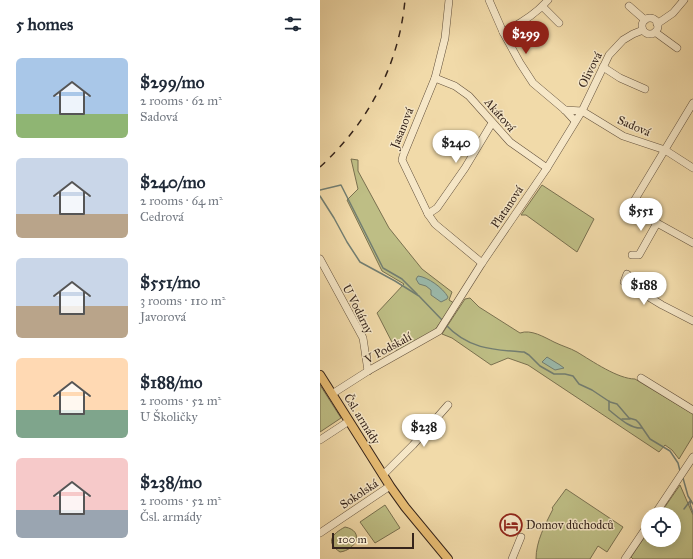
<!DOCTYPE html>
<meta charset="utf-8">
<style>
:root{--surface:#fff;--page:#f2f2f3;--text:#1f2937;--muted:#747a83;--accent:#8f2418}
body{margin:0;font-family:"IM FELL Great Primer",serif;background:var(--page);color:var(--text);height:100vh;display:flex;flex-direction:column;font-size:15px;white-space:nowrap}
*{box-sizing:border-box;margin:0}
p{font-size:13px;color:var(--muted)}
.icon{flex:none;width:22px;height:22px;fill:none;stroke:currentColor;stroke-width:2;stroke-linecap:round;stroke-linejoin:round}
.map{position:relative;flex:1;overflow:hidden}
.drawer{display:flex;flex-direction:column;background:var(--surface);width:320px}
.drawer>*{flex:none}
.fabs{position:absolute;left:321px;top:507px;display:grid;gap:8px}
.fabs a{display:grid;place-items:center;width:40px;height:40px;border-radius:50%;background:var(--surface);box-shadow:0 2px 10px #0003;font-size:20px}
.scale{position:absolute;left:12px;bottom:10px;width:82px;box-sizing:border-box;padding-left:4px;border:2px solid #35241b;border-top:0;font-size:11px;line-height:14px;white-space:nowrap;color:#35241b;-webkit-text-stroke:3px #f6e7c7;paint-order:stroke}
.price{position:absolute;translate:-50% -34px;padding:0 9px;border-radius:14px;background:#fff;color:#222;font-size:13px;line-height:26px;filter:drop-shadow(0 1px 2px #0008)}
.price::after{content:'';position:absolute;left:50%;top:24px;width:12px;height:9px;margin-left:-6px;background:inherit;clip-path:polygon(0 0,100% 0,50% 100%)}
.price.active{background:var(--accent);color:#fff}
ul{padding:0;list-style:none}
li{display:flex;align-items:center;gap:12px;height:100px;padding:0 16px}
li span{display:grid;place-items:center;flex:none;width:112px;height:80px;border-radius:6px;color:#555}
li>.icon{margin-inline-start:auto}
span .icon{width:48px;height:48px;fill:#fffc;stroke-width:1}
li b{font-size:17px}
h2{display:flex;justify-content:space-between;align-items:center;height:48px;padding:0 16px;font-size:17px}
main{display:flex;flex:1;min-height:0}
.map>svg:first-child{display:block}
.green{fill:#bebe85;stroke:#7a7150}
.water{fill:#9bbaac;stroke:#727e72}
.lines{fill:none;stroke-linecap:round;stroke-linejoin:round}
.stream{stroke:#727e72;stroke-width:1.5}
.minor-casing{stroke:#64523e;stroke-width:8}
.major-casing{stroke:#35241b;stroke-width:10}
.minor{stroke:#f6e7c7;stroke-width:7}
.major{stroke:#e8bd74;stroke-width:8}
.rail{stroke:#35241b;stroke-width:1.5;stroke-dasharray:7 7;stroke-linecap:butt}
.labels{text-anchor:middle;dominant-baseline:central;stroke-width:3;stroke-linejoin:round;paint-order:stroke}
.street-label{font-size:12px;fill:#35241b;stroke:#f6e7c7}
.poi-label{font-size:12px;fill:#35241b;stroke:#f6e7c7;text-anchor:start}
</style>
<main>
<section class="drawer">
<h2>5 homes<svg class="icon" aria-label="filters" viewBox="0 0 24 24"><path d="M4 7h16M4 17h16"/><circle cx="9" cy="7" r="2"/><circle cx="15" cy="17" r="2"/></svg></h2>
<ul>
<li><span style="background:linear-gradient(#a9c7e8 70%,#8fb573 0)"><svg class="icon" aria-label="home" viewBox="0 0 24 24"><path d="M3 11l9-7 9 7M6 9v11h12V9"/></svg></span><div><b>$299/mo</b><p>2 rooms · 62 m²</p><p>Sadová</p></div></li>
<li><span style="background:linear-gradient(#c9d6e8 70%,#b9a48a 0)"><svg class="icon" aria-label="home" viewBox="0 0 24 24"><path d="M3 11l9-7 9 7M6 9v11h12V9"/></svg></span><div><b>$240/mo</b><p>2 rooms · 64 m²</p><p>Cedrová</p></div></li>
<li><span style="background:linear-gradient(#c9d6e8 60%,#b9a48a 0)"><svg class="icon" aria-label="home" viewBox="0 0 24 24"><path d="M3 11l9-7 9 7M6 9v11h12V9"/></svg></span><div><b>$551/mo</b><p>3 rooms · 110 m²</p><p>Javorová</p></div></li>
<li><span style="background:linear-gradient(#ffd9b3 65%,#7fa58c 0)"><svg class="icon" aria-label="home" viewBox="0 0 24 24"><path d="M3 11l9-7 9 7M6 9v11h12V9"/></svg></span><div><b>$188/mo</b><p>2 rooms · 52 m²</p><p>U Školičky</p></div></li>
<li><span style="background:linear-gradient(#f6c9c9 65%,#9aa5b1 0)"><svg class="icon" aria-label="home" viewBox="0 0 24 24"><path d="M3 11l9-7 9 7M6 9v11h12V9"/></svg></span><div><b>$238/mo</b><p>2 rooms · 52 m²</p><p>Čsl. armády</p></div></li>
</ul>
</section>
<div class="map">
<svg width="373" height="559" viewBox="0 0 373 559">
<rect width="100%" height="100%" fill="#f1daa9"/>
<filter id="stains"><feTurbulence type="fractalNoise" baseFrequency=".005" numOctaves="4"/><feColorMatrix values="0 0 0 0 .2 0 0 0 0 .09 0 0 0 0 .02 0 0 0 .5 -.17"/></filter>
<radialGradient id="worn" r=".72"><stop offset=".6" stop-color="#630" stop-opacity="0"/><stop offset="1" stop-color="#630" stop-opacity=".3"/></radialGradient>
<g class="green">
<polygon points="31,159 38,160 38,171 69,228 102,269 132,292 129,300 134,303 115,330 77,352 57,313 84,284 62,271 27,200 38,189"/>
<polygon points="222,185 274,219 257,252 206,215 201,215"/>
<path d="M150,298l9,9 41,26c11,-4 24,4 34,9 8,4 16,6 23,10 15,9 41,27 58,27l58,35v22l-14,23 -7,-9 -7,-5 -6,7 -131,-87 -20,-7 -17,7 -39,-27 -10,-4 23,-35z"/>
<polygon points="0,385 21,418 0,432"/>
<polygon points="360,485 373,515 373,559 313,559 311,557 328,532 328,540 354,540 354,514 340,514"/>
<path d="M246,489l57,38 -16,25 -9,-6 -8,13h-54c0,-18 9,-34 17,-50l-1,-1z"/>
<polygon points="65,505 80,528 55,543 40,522"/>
<path d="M25,527c20,4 11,23 -5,25 -15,-10 -8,-18 5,-25z"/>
</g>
<g class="water">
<path d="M98,276c10,1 25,12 30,21l-1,2 -6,3 -10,-7v-5l-5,-4 -7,-2 -3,-5z"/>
<polygon points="227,357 240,365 244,368 235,370 222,362"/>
</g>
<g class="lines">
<g class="stream">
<polyline points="0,190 21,185 63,268 82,279 97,294"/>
<polyline points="0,196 14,218 27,242 40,262 75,281 99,296 123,321"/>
<path d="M125,324c23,25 47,26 79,28l5,3 11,11 14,8h11l8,2 6,8 13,6 18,12 7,2 12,14 7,2 3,3 11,16 20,12 8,12 2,8"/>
<path d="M289,401v9c9,7 21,19 33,18"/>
<polyline points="302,419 310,419"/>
<polyline points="363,478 368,496 373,504"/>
<polyline points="371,501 370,504 373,513"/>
<polyline points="364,509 370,501"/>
</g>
<g class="minor-casing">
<g id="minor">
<polyline points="129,0 125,38 115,78 83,156 82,160 108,214 115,224 162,263"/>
<polyline points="169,0 183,32 200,63 213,83 245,110 255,121"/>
<polyline points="309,6 325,20"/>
<polyline points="223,7 239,23"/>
<circle cx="330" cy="26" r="8"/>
<polyline points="337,24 353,13 364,0"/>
<path d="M183,32c17,-8 33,-18 45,-32"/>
<polyline points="335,32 357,48"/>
<polyline points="283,67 300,78 325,89"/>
<polyline points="115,78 135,86 149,96 190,142 227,168"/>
<polyline points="373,103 311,206 337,223 373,243"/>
<polyline points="245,110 262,111 303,136 345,150 373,168"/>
<polyline points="108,214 117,208 145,168 172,123"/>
<polyline points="312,255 319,255 337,223"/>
<polyline points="0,259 43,338 48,371"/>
<polyline points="307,274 304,282 342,305 373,321"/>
<polyline points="321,378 373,410"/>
<polyline points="12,394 48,371 119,331 162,263 227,168 262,111 289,55 303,40 313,34 323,30"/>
<polyline points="0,440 29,421"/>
<polyline points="63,475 93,445 128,405"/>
<polyline points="335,514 373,457"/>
<polyline points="0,533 70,486"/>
<polyline points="192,559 201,537"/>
<polyline points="305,559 328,525"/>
</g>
</g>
<g class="major-casing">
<polyline id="major" points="0,375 70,486 85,507 128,559"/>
</g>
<use href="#minor" class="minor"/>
<use href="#major" class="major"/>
<path class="rail" d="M0,167c48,-44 79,-102 85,-167"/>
</g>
<defs>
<g id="hotel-ring" transform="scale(1.15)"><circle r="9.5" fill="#f6e7c7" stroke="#8f2418" stroke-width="1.5"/><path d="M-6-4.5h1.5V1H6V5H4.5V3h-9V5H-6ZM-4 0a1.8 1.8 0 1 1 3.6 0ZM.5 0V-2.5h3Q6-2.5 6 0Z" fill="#8f2418"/></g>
</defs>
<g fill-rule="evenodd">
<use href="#hotel-ring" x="191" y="525"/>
</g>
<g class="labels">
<g class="street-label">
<text transform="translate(270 70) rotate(-63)">Olivová</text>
<text transform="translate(180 115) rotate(49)">Akátová</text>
<text transform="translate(314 126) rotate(23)">Sadová</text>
<text transform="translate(82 128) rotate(-68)">Jasanová</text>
<text transform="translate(187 207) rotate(-56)">Platanová</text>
<text transform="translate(38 309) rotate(63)">U Vodárny</text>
<text transform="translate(68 348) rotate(-29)">V Podskalí</text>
<text transform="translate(42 419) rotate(58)">Čsl. armády</text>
<text transform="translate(39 494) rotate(-34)">Sokolská</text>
</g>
<g class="poi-label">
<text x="206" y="525">Domov důchodců</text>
</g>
</g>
<rect width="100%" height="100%" filter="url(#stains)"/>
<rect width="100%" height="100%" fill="url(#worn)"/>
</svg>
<div class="fabs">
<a><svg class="icon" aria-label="locate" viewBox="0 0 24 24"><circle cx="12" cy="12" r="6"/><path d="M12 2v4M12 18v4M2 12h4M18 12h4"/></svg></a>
</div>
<div class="scale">100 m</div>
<b class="price active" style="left:206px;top:55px">$299</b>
<b class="price" style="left:136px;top:164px">$240</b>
<b class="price" style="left:321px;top:232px">$551</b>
<b class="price" style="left:324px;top:306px">$188</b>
<b class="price" style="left:104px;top:448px">$238</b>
</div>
</main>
